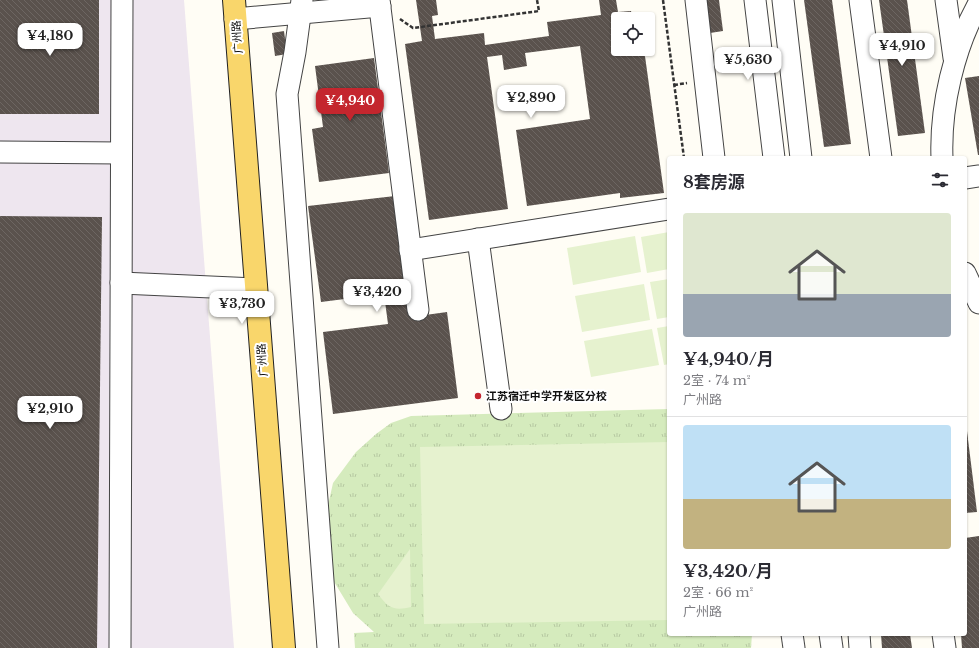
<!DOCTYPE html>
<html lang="zh">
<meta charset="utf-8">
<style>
:root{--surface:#fff;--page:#f2f2f3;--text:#2b2b33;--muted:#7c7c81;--line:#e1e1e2;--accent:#c4262e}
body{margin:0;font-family:"Libre Baskerville","Noto Sans SC",serif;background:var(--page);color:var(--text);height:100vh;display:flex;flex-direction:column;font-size:15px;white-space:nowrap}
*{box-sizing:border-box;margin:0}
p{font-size:13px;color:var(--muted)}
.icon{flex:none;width:22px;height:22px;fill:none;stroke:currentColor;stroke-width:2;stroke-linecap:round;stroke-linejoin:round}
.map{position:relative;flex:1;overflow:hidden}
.details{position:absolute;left:667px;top:156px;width:300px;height:480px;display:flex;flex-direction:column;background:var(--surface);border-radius:4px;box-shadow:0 1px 3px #0004}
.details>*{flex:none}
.buttons{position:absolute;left:611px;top:12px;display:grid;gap:8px}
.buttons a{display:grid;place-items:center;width:44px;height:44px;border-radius:4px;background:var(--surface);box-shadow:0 1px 3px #0004;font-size:20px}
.price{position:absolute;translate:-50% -34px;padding:0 9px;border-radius:8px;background:#fff;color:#222;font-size:13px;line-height:26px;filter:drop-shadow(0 1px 2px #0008)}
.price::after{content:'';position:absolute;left:50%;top:24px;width:12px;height:9px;margin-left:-6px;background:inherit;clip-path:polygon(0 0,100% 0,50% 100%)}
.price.selected{background:var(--accent);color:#fff}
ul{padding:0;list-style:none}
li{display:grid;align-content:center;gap:8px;height:212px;padding:0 16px}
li+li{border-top:1px solid var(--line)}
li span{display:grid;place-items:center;height:124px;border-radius:4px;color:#555}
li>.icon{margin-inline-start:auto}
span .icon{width:72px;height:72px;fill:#fffc;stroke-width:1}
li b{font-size:17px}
h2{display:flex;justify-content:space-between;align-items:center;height:48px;padding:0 16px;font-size:17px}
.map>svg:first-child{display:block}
.industrial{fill:#eee6ef}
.grass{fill:url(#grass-tufts)}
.pitch{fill:#e6f2cf}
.building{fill:url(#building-back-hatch)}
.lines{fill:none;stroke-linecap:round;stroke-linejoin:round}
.minor-casing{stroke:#444;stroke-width:23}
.major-casing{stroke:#222;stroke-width:24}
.path{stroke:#333;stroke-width:2.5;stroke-dasharray:4 2;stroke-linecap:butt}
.minor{stroke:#fff;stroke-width:21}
.major{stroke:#f9d66b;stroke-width:22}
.poi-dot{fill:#c4262e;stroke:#fff;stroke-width:1.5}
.labels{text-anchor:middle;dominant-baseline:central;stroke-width:4;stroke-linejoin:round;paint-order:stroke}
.street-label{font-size:11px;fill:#111;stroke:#fff}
.poi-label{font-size:11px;font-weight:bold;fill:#111;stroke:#fff;text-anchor:start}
</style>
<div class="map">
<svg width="979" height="648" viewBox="0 0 979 648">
<defs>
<pattern id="grass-tufts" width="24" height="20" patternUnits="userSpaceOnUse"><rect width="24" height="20" fill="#d5ebbd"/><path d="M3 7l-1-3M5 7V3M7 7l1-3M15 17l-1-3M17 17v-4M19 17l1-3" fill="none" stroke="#b6c8a1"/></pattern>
<pattern id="building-back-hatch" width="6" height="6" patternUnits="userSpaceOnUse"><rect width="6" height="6" fill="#5a524d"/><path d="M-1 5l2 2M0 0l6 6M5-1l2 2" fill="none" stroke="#6d6662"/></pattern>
</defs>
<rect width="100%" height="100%" fill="#fffdf5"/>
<polygon class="industrial" points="0,0 184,0 234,648 0,648"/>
<polygon class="grass" points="669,409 669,634 752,634 751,648 355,648 354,633 374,632 353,613 333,580 325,519 333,483 356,452 376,434 391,423 411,416"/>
<g class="pitch">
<polygon points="669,232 669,269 647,273 641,237"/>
<polygon points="635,236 641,272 573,285 567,248"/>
<polygon points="669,279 669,317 657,319 650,282"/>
<polygon points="644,284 650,320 582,332 575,296"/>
<polygon points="669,326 669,364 664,365 657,328"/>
<polygon points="652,329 659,365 591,377 584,341"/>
<polygon points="669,442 669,620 424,624 420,447"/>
<path d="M410,549l1,58c-17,4 -23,1 -33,-13z"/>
</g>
<g class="building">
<rect x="0" y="0" width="99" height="114"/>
<polygon points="416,0 436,0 438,15 432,16 435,39 484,33 485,45 549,36 547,22 601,15 599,0 616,0 618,12 631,11 633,19 618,19 618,49 644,49 664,193 620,198 620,193 527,206 516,130 590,119 580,46 525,53 527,66 504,70 502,55 487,57 508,209 429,220 405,44 422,41"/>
<polygon points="703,0 719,0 723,31 710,33"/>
<polygon points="804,0 832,0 851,144 824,147"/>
<polygon points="879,0 907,0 925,133 898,136"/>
<polygon points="284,31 287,54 275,56 272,33"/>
<polygon points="374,58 389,173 319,182 312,129 323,127 315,66"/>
<polygon points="979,76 979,155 978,155 965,78"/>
<polygon points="395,196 411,317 447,312 458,398 333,414 323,332 388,324 384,294 321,302 308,206"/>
<polygon points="0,216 102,217 97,648 0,648"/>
<polygon points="965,415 977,512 965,513"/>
<polygon points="979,536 979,648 962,648 961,634 965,634 965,538"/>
<polygon points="881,634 910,634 912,648 882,648"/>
</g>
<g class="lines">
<g class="minor-casing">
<g id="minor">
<polyline points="302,0 295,52 287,94 328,648"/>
<polyline points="379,0 418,310"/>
<polyline points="696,0 714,158"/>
<polyline points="755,0 774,158"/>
<polyline points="783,0 801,158"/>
<polyline points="860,0 881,158"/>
<polyline points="946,0 954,58"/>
<polyline points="235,19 380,6"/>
<polyline points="0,152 121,153"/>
<path d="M942,158c-2,-51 12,-111 37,-155"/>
<polyline points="965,178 979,176"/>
<polyline points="478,239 501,409"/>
<polyline points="410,250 669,209"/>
<polyline points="965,273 979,303"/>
<polyline points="121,283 256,289"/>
<polyline points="792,634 794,648"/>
<polyline points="830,634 832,648"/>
<polyline points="859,634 860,648"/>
<polyline points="943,634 945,648"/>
<polyline points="120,648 122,0"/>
</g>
</g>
<g class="major-casing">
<polyline id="major" points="234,0 284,648"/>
</g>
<g class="path">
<polyline points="663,0 684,158"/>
<polyline points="400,19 413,28 539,11 537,0"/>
<polyline points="674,85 687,83"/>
</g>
<use href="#minor" class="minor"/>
<use href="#major" class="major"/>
</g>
<circle class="poi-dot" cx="478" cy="396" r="4"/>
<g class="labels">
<g class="street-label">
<text transform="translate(237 37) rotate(-94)">广州路</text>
<text transform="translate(262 360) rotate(-94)">广州路</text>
</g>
<g class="poi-label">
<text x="486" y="396">江苏宿迁中学开发区分校</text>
</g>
</g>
</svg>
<div class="buttons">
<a><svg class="icon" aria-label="locate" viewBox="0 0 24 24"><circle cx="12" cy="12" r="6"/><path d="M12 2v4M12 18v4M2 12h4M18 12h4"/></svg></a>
</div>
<b class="price" style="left:50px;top:57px">¥4,180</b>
<b class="price" style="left:902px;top:67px">¥4,910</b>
<b class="price" style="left:748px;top:81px">¥5,630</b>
<b class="price" style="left:531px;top:119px">¥2,890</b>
<b class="price selected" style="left:350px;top:122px">¥4,940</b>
<b class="price" style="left:377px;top:313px">¥3,420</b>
<b class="price" style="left:242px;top:325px">¥3,730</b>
<b class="price" style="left:50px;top:430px">¥2,910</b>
<section class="details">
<h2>8套房源<svg class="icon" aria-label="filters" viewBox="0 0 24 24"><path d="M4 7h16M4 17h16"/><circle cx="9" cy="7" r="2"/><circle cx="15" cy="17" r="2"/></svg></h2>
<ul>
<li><span style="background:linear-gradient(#dfe7d0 65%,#9aa5b1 0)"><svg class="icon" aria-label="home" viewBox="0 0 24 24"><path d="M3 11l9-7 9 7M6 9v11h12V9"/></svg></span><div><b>¥4,940/月</b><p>2室 · 74 m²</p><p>广州路</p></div></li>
<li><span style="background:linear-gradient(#bfe0f5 60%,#c2b280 0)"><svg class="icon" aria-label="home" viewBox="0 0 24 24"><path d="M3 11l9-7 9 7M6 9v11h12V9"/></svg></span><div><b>¥3,420/月</b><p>2室 · 66 m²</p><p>广州路</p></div></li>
</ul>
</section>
</div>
